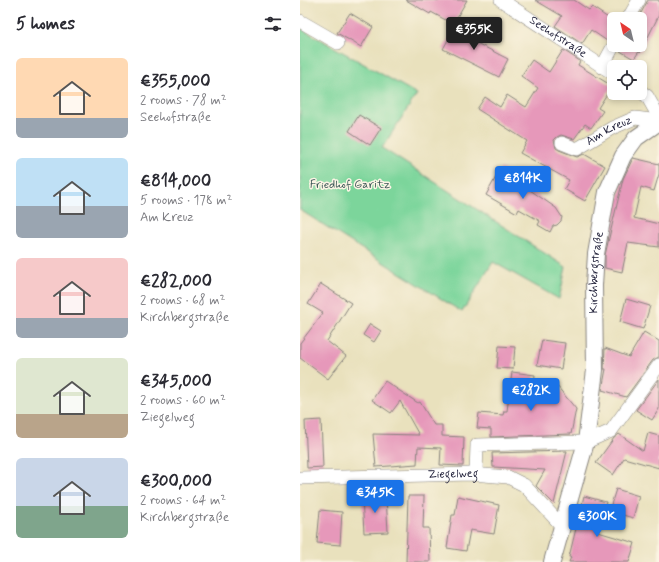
<!DOCTYPE html>
<meta charset="utf-8">
<style>
:root{--surface:#fff;--page:#f7f7f7;--text:#2b2b33;--muted:#7c7c81;--accent:#1a73e8}
body{margin:0;font-family:Mynerve,sans-serif;background:var(--page);color:var(--text);height:100vh;display:flex;flex-direction:column;font-size:15px;white-space:nowrap}
*{box-sizing:border-box;margin:0}
p{font-size:13px;color:var(--muted)}
.icon{flex:none;width:22px;height:22px;fill:none;stroke:currentColor;stroke-width:2;stroke-linecap:round;stroke-linejoin:round}
.map{position:relative;flex:1;overflow:hidden}
.details{display:flex;flex-direction:column;background:var(--surface);width:300px}
.details>*{flex:none}
.needle{width:26px;rotate:325deg}
.fabs{position:absolute;left:307px;top:12px;display:grid;gap:8px}
.fabs a{display:grid;place-items:center;width:40px;height:40px;border-radius:6px;background:var(--surface);box-shadow:0 2px 6px #0003;font-size:20px}
.price{position:absolute;translate:-50% -34px;padding:0 9px;border-radius:4px;background:var(--accent);color:#fff;font-size:13px;line-height:26px;filter:drop-shadow(0 1px 2px #0008)}
.price::after{content:'';position:absolute;left:50%;top:24px;width:12px;height:9px;margin-left:-6px;background:inherit;clip-path:polygon(0 0,100% 0,50% 100%)}
.price.selected{background:#222;color:#fff}
ul{padding:0;list-style:none}
li{display:flex;align-items:center;gap:12px;height:100px;padding:0 16px}
li span{display:grid;place-items:center;flex:none;width:112px;height:80px;border-radius:6px;color:#555}
li>.icon{margin-inline-start:auto}
span .icon{width:48px;height:48px;fill:#fffc;stroke-width:1}
li b{font-size:17px}
h2{display:flex;justify-content:space-between;align-items:center;height:48px;padding:0 16px;font-size:17px}
main{display:flex;flex:1;min-height:0}
.map>svg:first-child{display:block}
.green{fill:#7bd59b;stroke:#4e7c6b}
.building{fill:#e698ba}
.lines{fill:none;stroke-linecap:round;stroke-linejoin:round}
.minor-casing{stroke:#86827c;stroke-width:14}
.tertiary-casing{stroke:#86827c;stroke-width:18}
.minor{stroke:#fff;stroke-width:13}
.tertiary{stroke:#fff;stroke-width:16}
.labels{text-anchor:middle;dominant-baseline:central;stroke-width:3;stroke-linejoin:round;paint-order:stroke}
.street-label{font-size:12px;fill:#22223b;stroke:#fcf5e5}
.park-label{font-size:12px;fill:#3d5858;stroke:#fcf5e5}
</style>
<main>
<section class="details">
<h2>5 homes<svg class="icon" aria-label="filters" viewBox="0 0 24 24"><path d="M4 7h16M4 17h16"/><circle cx="9" cy="7" r="2"/><circle cx="15" cy="17" r="2"/></svg></h2>
<ul>
<li><span style="background:linear-gradient(#ffd9b3 75%,#9aa5b1 0)"><svg class="icon" aria-label="home" viewBox="0 0 24 24"><path d="M3 11l9-7 9 7M6 9v11h12V9"/></svg></span><div><b>€355,000</b><p>2 rooms · 78 m²</p><p>Seehofstraße</p></div></li>
<li><span style="background:linear-gradient(#bfe0f5 60%,#9aa5b1 0)"><svg class="icon" aria-label="home" viewBox="0 0 24 24"><path d="M3 11l9-7 9 7M6 9v11h12V9"/></svg></span><div><b>€814,000</b><p>5 rooms · 178 m²</p><p>Am Kreuz</p></div></li>
<li><span style="background:linear-gradient(#f6c9c9 75%,#9aa5b1 0)"><svg class="icon" aria-label="home" viewBox="0 0 24 24"><path d="M3 11l9-7 9 7M6 9v11h12V9"/></svg></span><div><b>€282,000</b><p>2 rooms · 68 m²</p><p>Kirchbergstraße</p></div></li>
<li><span style="background:linear-gradient(#dfe7d0 70%,#b9a48a 0)"><svg class="icon" aria-label="home" viewBox="0 0 24 24"><path d="M3 11l9-7 9 7M6 9v11h12V9"/></svg></span><div><b>€345,000</b><p>2 rooms · 60 m²</p><p>Ziegelweg</p></div></li>
<li><span style="background:linear-gradient(#c9d6e8 60%,#7fa58c 0)"><svg class="icon" aria-label="home" viewBox="0 0 24 24"><path d="M3 11l9-7 9 7M6 9v11h12V9"/></svg></span><div><b>€300,000</b><p>2 rooms · 64 m²</p><p>Kirchbergstraße</p></div></li>
</ul>
</section>
<div class="map">
<svg width="359" height="562" viewBox="0 0 359 562">
<rect width="100%" height="100%" fill="#fcf5e5"/>
<filter id="ink" filterUnits="userSpaceOnUse"><feTurbulence type="fractalNoise" baseFrequency=".025" numOctaves="2"/><feDisplacementMap in="SourceGraphic" scale="8" xChannelSelector="R" yChannelSelector="G"/><feConvolveMatrix kernelMatrix="1 2 1 2 8 2 1 2 1" color-interpolation-filters="sRGB"/></filter>
<filter id="wash" filterUnits="userSpaceOnUse"><feTurbulence type="fractalNoise" baseFrequency=".012" numOctaves="4" result="noise"/><feDisplacementMap in="SourceGraphic" scale="16" xChannelSelector="R" yChannelSelector="G"/><feGaussianBlur stdDeviation="0.9" result="paint"/><feColorMatrix in="noise" values="0 0 0 0 0 0 0 0 0 0 0 0 0 0 0 0 0 1.4 0 .05"/><feComposite in="paint" operator="in"/></filter>
<g filter="url(#wash)">
<rect width="100%" height="100%" fill="#e9e1bd"/>
<polygon class="green" points="0,28 117,94 82,148 266,267 259,299 193,262 162,312 0,210"/>
<g id="blocks">
<g class="building">
<polygon points="106,0 167,0 153,24 131,12 130,14"/>
<polygon points="235,0 274,0 289,10 292,7 314,22 314,37 310,38 307,41 291,30 282,44 255,26 262,16"/>
<polygon points="348,0 359,0 359,15 340,53 340,50 334,59 320,51 322,45 340,45 340,15"/>
<polygon points="50,13 73,27 61,47 37,33"/>
<polygon points="158,22 172,30 167,38 208,59 199,77 143,49"/>
<polygon points="263,50 280,61 278,65 312,86 298,108 303,111 291,128 285,124 274,139 261,135 257,137 254,140 256,148 259,150 277,157 284,154 305,166 285,201 264,189 269,180 220,153 227,141 177,109 185,97 200,107 207,95 226,107 238,88 221,76 232,60 249,72"/>
<polygon points="59,115 81,128 70,145 49,131"/>
<polygon points="333,158 359,164 359,174 354,191 341,187 334,218 359,224 359,247 328,243 322,272 305,268 305,255 323,179"/>
<polygon points="201,168 231,185 230,190 256,208 262,217 261,221 257,225 253,226 250,232 238,225 240,221 219,209 217,213 186,195"/>
<polygon points="21,284 51,303 27,341 46,356 28,379 0,358 0,343 23,313 8,304"/>
<polygon points="326,299 350,306 343,329 320,322"/>
<polygon points="70,324 81,331 74,342 63,335"/>
<polygon points="344,332 359,341 359,357 353,360 326,397 302,390 306,369 304,369 305,348 329,357"/>
<polygon points="242,340 265,343 261,369 237,365"/>
<polygon points="199,346 215,347 213,369 197,368"/>
<polygon points="212,372 235,375 232,403 257,386 276,409 271,434 191,437 191,429 177,428 179,413 203,415 204,411 207,411"/>
<polygon points="359,379 359,409 352,420 336,410"/>
<polygon points="85,381 118,403 120,402 134,425 142,425 142,436 164,437 163,466 140,465 141,448 118,447 117,464 76,467 73,434 119,435 100,401 91,413 72,400"/>
<polygon points="21,420 23,467 7,468 5,421"/>
<polygon points="348,433 359,436 359,468 324,458 313,475 296,463 314,438 319,434 343,451"/>
<polygon points="267,451 254,504 236,486 245,470 193,467 192,453"/>
<polygon points="316,489 339,496 333,518 309,511"/>
<polygon points="86,496 88,532 64,533 62,497"/>
<polygon points="108,496 124,496 123,528 129,528 130,562 106,562"/>
<polygon points="158,496 199,505 194,534 170,530 166,551 147,548 152,515 155,515"/>
<polygon points="284,496 306,502 298,532 335,543 329,562 269,562 271,557 269,557"/>
<polygon points="20,510 42,512 40,545 17,543"/>
</g>
</g>
</g>
<g filter="url(#ink)">
<use href="#blocks" fill-opacity="0" stroke="#86827c" stroke-width="1"/>
<g class="lines">
<g class="minor-casing">
<g id="minor">
<path id="s1" d="M201,0l113,74"/>
<polyline points="328,19 339,0"/>
<polyline points="0,21 38,43"/>
<polyline points="302,67 314,45"/>
<polyline points="340,91 347,96 359,117"/>
<path id="s2" d="M262,143l15,6 35,-21 23,-10 24,3"/>
<polyline points="176,474 177,445 286,442 311,431 359,365"/>
<path id="s3" d="M0,478l172,-4 36,3 16,8 38,41"/>
</g>
</g>
<g class="tertiary-casing">
<g id="tertiary">
<path id="s4" d="M252,562l34,-120 9,-72 -1,-85 2,-31 11,-62 16,-36 13,-18 23,-16"/>
</g>
</g>
<use href="#minor" class="minor"/>
<use href="#tertiary" class="tertiary"/>
</g>
</g>
<g class="labels">
<g class="street-label">
<text stroke="none"><textPath href="#s1" startOffset="68">Seehofstraße</textPath></text>
<text stroke="none"><textPath href="#s2" startOffset="53">Am Kreuz</textPath></text>
<text stroke="none"><textPath href="#s4" startOffset="295">Kirchbergstraße</textPath></text>
<text stroke="none"><textPath href="#s3" startOffset="153">Ziegelweg</textPath></text>
</g>
<g class="park-label">
<text x="50" y="185">Friedhof Garitz</text>
</g>
</g>
</svg>
<div class="fabs">
<a><svg class="needle" viewBox="-14 -14 28 28"><path d="M0-13l5 13h-10z" fill="#e53935"/><path d="M0 13l5-13h-10z" fill="#7c7c81"/></svg></a>
<a><svg class="icon" aria-label="locate" viewBox="0 0 24 24"><circle cx="12" cy="12" r="6"/><path d="M12 2v4M12 18v4M2 12h4M18 12h4"/></svg></a>
</div>
<b class="price selected" style="left:174px;top:51px">€355K</b>
<b class="price" style="left:223px;top:200px">€814K</b>
<b class="price" style="left:231px;top:412px">€282K</b>
<b class="price" style="left:75px;top:514px">€345K</b>
<b class="price" style="left:297px;top:538px">€300K</b>
</div>
</main>
